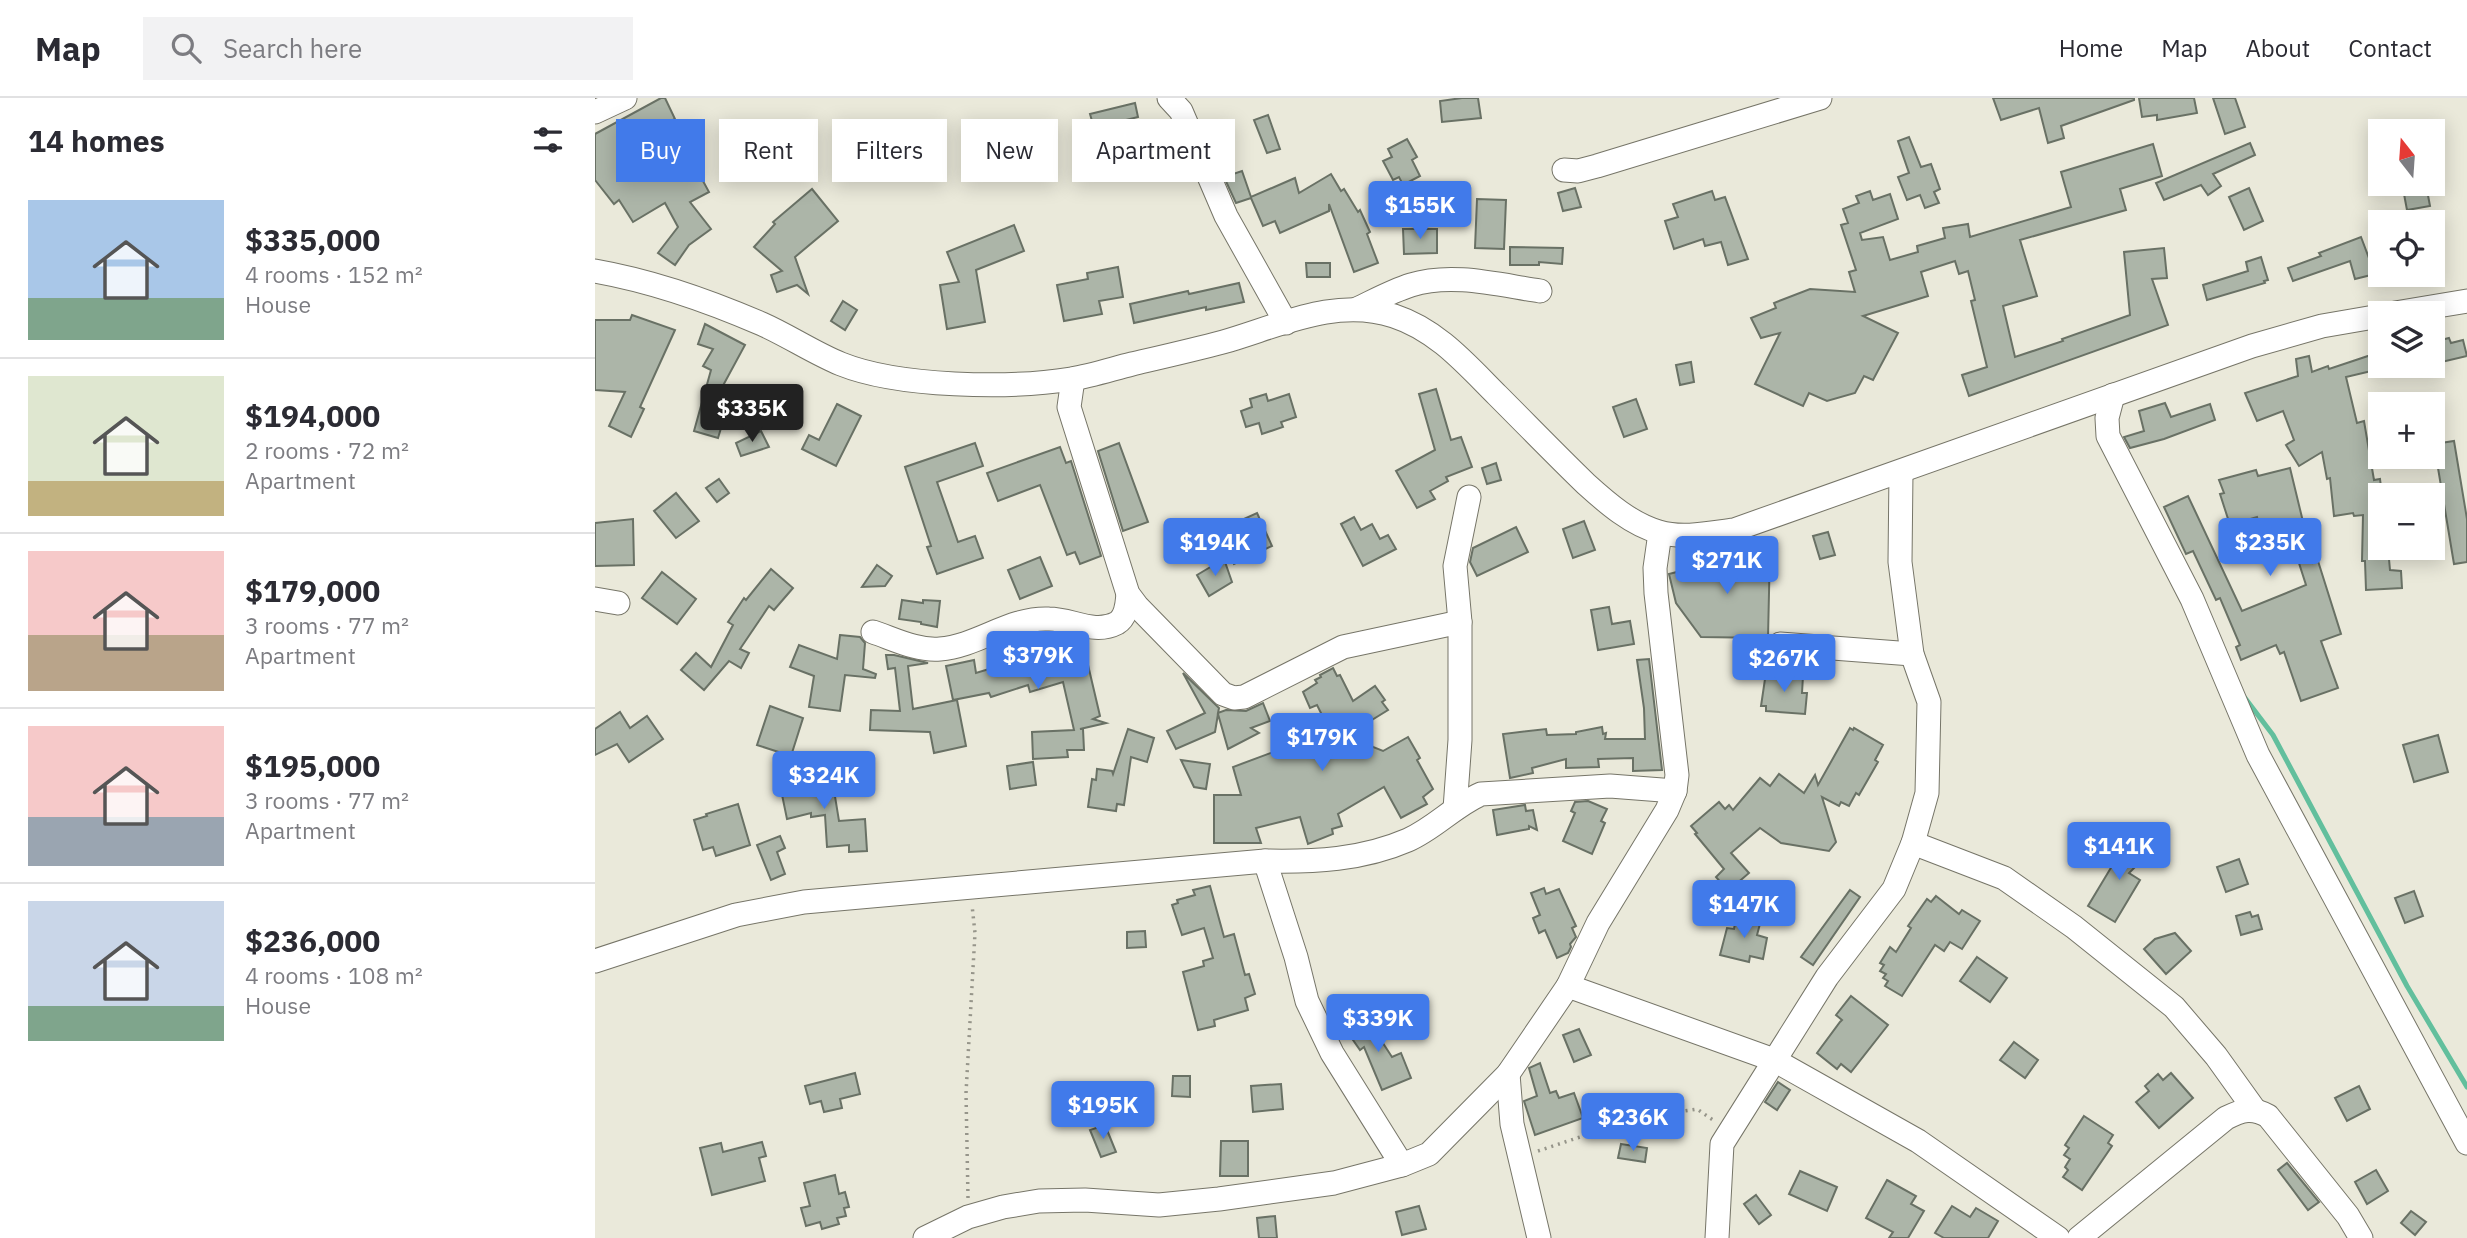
<!DOCTYPE html>
<meta charset="utf-8">
<style>
:root{--surface:#fff;--page:#f2f2f3;--text:#2b2b33;--muted:#7c7c81;--line:#e1e1e2;--accent:#417aea}
body{margin:0;font-family:"IBM Plex Sans",sans-serif;background:var(--page);color:var(--text);height:100vh;display:flex;flex-direction:column;font-size:26px;white-space:nowrap}
*{box-sizing:border-box;margin:0}
p{font-size:23px;color:var(--muted)}
.icon{flex:none;width:38px;height:38px;fill:none;stroke:currentColor;stroke-width:2;stroke-linecap:round;stroke-linejoin:round}
.map{position:relative;flex:1;overflow:hidden}
.drawer{display:flex;flex-direction:column;background:var(--surface);width:595px}
.drawer>*{flex:none}
.guide{position:absolute;left:21px;top:21px;width:665px;height:63px;display:flex;gap:14px}
.needle{width:46px;rotate:343deg}
.fabs{position:absolute;left:1773px;top:21px;display:grid;gap:14px}
.fabs a{display:grid;place-items:center;width:77px;height:77px;border-radius:0px;background:var(--surface);box-shadow:0 4px 18px #0003;font-size:35px}
.price{position:absolute;translate:-50% -60px;padding:0 16px;border-radius:7px;background:var(--accent);color:#fff;font-size:23px;line-height:46px;filter:drop-shadow(0 2px 4px #0008)}
.price::after{content:'';position:absolute;left:50%;top:42px;width:21px;height:16px;margin-left:-10px;background:inherit;clip-path:polygon(0 0,100% 0,50% 100%)}
.price.active{background:#222;color:#fff}
ul{padding:0;list-style:none}
li{display:flex;align-items:center;gap:21px;height:175px;padding:0 28px}
li+li{border-top:2px solid var(--line)}
li span{display:grid;place-items:center;flex:none;width:196px;height:140px;border-radius:0px;color:#555}
li>.icon{margin-inline-start:auto}
span .icon{width:84px;height:84px;fill:#fffc;stroke-width:1}
li b{font-size:30px}
h2{display:flex;justify-content:space-between;align-items:center;height:84px;padding:0 28px;font-size:30px}
.pill{padding:0 24px;border-radius:0px;background:var(--surface);box-shadow:0 4px 18px #0003;font-size:24px;line-height:63px}
.pill.active{background:var(--accent);color:#fff}
header{display:flex;align-items:center;gap:42px;box-sizing:border-box;height:98px;padding:0 35px;background:var(--surface);border-bottom:2px solid var(--line)}
header strong{font-size:33px}
nav{display:flex;gap:38px;margin-inline-start:auto;font-size:24px}
.search{width:490px;height:63px;background:var(--page);display:flex;align-items:center;gap:18px;box-sizing:border-box;padding:0 24px;border-radius:0px;color:var(--muted);font-size:26px}
main{display:flex;flex:1;min-height:0}
.map>svg:first-child{display:block}
.lines{fill:none;stroke-linecap:round;stroke-linejoin:round}
.stream{stroke:#62bf9d;stroke-width:5}
.building{fill:#acb5a8;stroke:#697165;stroke-width:2}
.minor-casing{stroke:#767568;stroke-width:25}
.path{stroke:#96958a;stroke-width:3.5;stroke-dasharray:2 5;stroke-linecap:butt}
.minor{stroke:#fff;stroke-width:23}
</style>
<header>
<strong>Map</strong>
<div class="search"><svg class="icon" aria-label="search" viewBox="0 0 24 24"><circle cx="10" cy="10" r="6"/><path d="M15 15l6 6"/></svg>Search here</div>
<nav><a>Home</a><a>Map</a><a>About</a><a>Contact</a></nav>
</header>
<main>
<section class="drawer">
<h2>14 homes<svg class="icon" aria-label="filters" viewBox="0 0 24 24"><path d="M4 7h16M4 17h16"/><circle cx="9" cy="7" r="2"/><circle cx="15" cy="17" r="2"/></svg></h2>
<ul>
<li><span style="background:linear-gradient(#a9c7e8 70%,#7fa58c 0)"><svg class="icon" aria-label="home" viewBox="0 0 24 24"><path d="M3 11l9-7 9 7M6 9v11h12V9"/></svg></span><div><b>$335,000</b><p>4 rooms · 152 m²</p><p>House</p></div></li>
<li><span style="background:linear-gradient(#dfe7d0 75%,#c2b280 0)"><svg class="icon" aria-label="home" viewBox="0 0 24 24"><path d="M3 11l9-7 9 7M6 9v11h12V9"/></svg></span><div><b>$194,000</b><p>2 rooms · 72 m²</p><p>Apartment</p></div></li>
<li><span style="background:linear-gradient(#f6c9c9 60%,#b9a48a 0)"><svg class="icon" aria-label="home" viewBox="0 0 24 24"><path d="M3 11l9-7 9 7M6 9v11h12V9"/></svg></span><div><b>$179,000</b><p>3 rooms · 77 m²</p><p>Apartment</p></div></li>
<li><span style="background:linear-gradient(#f6c9c9 65%,#9aa5b1 0)"><svg class="icon" aria-label="home" viewBox="0 0 24 24"><path d="M3 11l9-7 9 7M6 9v11h12V9"/></svg></span><div><b>$195,000</b><p>3 rooms · 77 m²</p><p>Apartment</p></div></li>
<li><span style="background:linear-gradient(#c9d6e8 75%,#7fa58c 0)"><svg class="icon" aria-label="home" viewBox="0 0 24 24"><path d="M3 11l9-7 9 7M6 9v11h12V9"/></svg></span><div><b>$236,000</b><p>4 rooms · 108 m²</p><p>House</p></div></li>
</ul>
</section>
<div class="map">
<svg width="1872" height="1140" viewBox="0 0 1872 1140">
<rect width="100%" height="100%" fill="#eae9da"/>
<g class="lines">
<polyline class="stream" points="1650,600 1678,637 1812,888 1872,989"/>
</g>
<g class="building">
<polygon points="66,0 70,0 80,21 73,24 91,54 86,56 94,75 102,72 114,94 95,104 116,131 94,147 80,167 63,155 83,129 70,105 38,124 24,102 19,106 0,82 0,36"/>
<polygon points="867,0 883,0 886,20 847,24 845,3"/>
<polygon points="1398,0 1539,0 1539,2 1466,28 1469,40 1453,45 1444,10 1406,22"/>
<polygon points="1544,0 1599,0 1602,15 1562,22 1562,17 1547,19"/>
<polygon points="1618,0 1640,0 1650,29 1630,36"/>
<polygon points="540,5 543,19 499,30 495,16"/>
<polygon points="673,17 685,51 672,55 659,22"/>
<polygon points="572,26 574,73 554,74 551,27"/>
<polygon points="1314,39 1326,69 1336,66 1345,91 1339,94 1344,105 1330,110 1325,97 1312,102 1303,79 1314,75 1303,43"/>
<polygon points="185,41 196,71 169,81 157,51"/>
<polygon points="812,41 822,59 817,62 825,78 808,87 804,79 798,82 788,63 797,59 793,51"/>
<polygon points="1655,45 1660,57 1618,76 1626,88 1613,97 1606,87 1569,102 1561,85"/>
<polygon points="1558,46 1567,78 1525,91 1531,112 1425,142 1442,198 1408,208 1420,259 1468,243 1467,241 1535,217 1529,154 1569,150 1572,180 1557,181 1573,227 1374,298 1367,277 1392,269 1376,203 1380,202 1373,173 1364,176 1360,163 1326,174 1333,198 1268,218 1303,235 1278,282 1269,278 1260,295 1232,303 1214,295 1208,308 1160,286 1185,235 1166,240 1156,220 1181,210 1179,205 1215,191 1260,194 1254,174 1261,172 1246,127 1253,125 1248,111 1264,105 1261,98 1275,93 1278,102 1295,96 1303,121 1265,135 1267,142 1288,139 1295,162 1323,154 1322,148 1350,140 1348,130 1373,126 1375,139 1476,109 1466,74"/>
<polygon points="647,73 656,99 700,80 704,95 736,76 746,93 749,91 763,114 765,112 775,134 772,136 783,165 759,174 734,106 734,113 685,135 680,123 668,128 656,100 641,105 629,79"/>
<polygon points="980,90 986,109 968,113 963,95"/>
<polygon points="1654,90 1668,123 1649,132 1634,99"/>
<polygon points="217,91 243,123 200,159 213,196 202,187 182,194 176,177 187,173 159,149 180,126 178,124"/>
<polygon points="1832,92 1835,108 1812,112 1809,96"/>
<polygon points="1117,93 1120,102 1130,99 1153,161 1133,167 1126,144 1110,148 1108,141 1079,151 1070,123 1083,119 1078,106"/>
<polygon points="882,101 911,102 909,151 880,150"/>
<polygon points="419,127 429,153 381,172 390,224 352,231 345,187 364,184 352,154"/>
<polygon points="808,131 842,131 842,155 809,156"/>
<polygon points="1766,139 1780,176 1760,181 1755,163 1698,183 1693,170 1726,158 1724,155"/>
<polygon points="915,149 968,150 967,166 944,164 944,167 915,167"/>
<polygon points="1666,159 1673,182 1669,183 1670,185 1612,202 1608,187 1653,173 1651,164"/>
<polygon points="711,165 735,165 735,179 712,179"/>
<polygon points="523,169 528,199 504,203 507,216 469,223 462,187 493,181 492,175"/>
<polygon points="644,185 649,204 611,212 611,209 539,225 535,206 593,193 594,196"/>
<polygon points="248,203 262,212 250,232 236,223"/>
<polygon points="37,217 80,232 45,309 49,311 36,339 14,328 30,294 0,292 0,222 35,222"/>
<polygon points="110,226 150,247 124,295 127,296 125,305 133,307 123,340 99,333 116,272 108,268 118,251 103,246"/>
<polygon points="1854,240 1856,245 1868,242 1872,258 1838,266 1838,244"/>
<polygon points="1785,254 1785,271 1751,279 1762,325 1769,323 1779,382 1785,381 1787,397 1785,397 1785,450 1793,450 1795,472 1806,473 1807,490 1771,492 1770,463 1767,463 1768,417 1759,418 1758,415 1739,418 1735,380 1732,381 1727,354 1704,368 1691,347 1699,342 1688,313 1662,323 1650,295 1703,278 1701,261 1714,258 1717,274 1733,268 1734,271"/>
<polygon points="1096,264 1099,284 1085,287 1081,267"/>
<polygon points="841,291 856,342 866,339 877,369 851,379 853,383 835,393 840,401 822,410 801,373 840,352 824,296"/>
<polygon points="671,296 673,303 694,296 701,319 686,324 688,329 667,336 664,325 651,329 646,313 657,309 655,301"/>
<polygon points="1041,301 1052,331 1029,339 1018,309"/>
<polygon points="1570,305 1576,319 1615,306 1620,322 1569,341 1535,350 1529,339 1549,333 1544,313"/>
<polygon points="242,306 266,318 241,368 207,351 214,337 224,342"/>
<polygon points="166,333 174,349 146,358 141,345"/>
<polygon points="1859,343 1872,421 1872,464 1859,466 1839,346"/>
<polygon points="380,345 388,368 342,384 363,444 380,438 388,460 342,476 332,449 336,448 310,369"/>
<polygon points="524,345 553,424 528,433 503,353"/>
<polygon points="465,349 471,365 476,363 506,458 485,466 480,454 472,457 445,387 403,403 392,375"/>
<polygon points="901,365 906,382 892,386 887,370"/>
<polygon points="1695,370 1718,465 1723,463 1746,536 1726,543 1743,590 1706,603 1689,554 1685,556 1681,547 1646,562 1641,549 1645,547 1625,500 1621,502 1598,453 1591,456 1569,409 1593,398 1647,513 1711,487 1702,459 1693,461 1691,449 1670,454 1662,419 1635,427 1625,396 1629,395 1624,382 1661,372 1663,378"/>
<polygon points="124,381 134,395 122,404 111,390"/>
<polygon points="81,395 104,423 81,440 59,413"/>
<polygon points="662,415 677,448 639,466 629,444 635,439 631,429"/>
<polygon points="759,419 766,432 777,426 785,441 793,437 801,451 768,468 746,426"/>
<polygon points="38,421 39,467 0,468 0,425"/>
<polygon points="989,423 1000,452 978,460 968,431"/>
<polygon points="921,429 933,454 882,478 875,464 878,450"/>
<polygon points="1233,434 1240,457 1225,461 1218,438"/>
<polygon points="1175,450 1173,540 1106,539 1081,505 1074,476"/>
<polygon points="445,459 457,488 425,501 413,472"/>
<polygon points="629,461 637,484 614,498 602,477"/>
<polygon points="282,467 297,478 290,488 267,489"/>
<polygon points="176,471 198,490 179,512 174,508 145,551 154,555 146,570 134,563 109,592 86,572 101,555 116,569 138,527 133,524 149,500 151,502"/>
<polygon points="67,474 101,501 82,526 47,500"/>
<polygon points="307,502 328,505 328,502 345,503 342,529 326,526 326,524 304,521"/>
<polygon points="1014,509 1017,526 1035,523 1039,546 1003,552 996,512"/>
<polygon points="451,535 460,563 489,550 505,618 498,621 511,625 485,631 488,631 489,652 472,652 473,659 438,661 437,634 479,632 468,584 435,594 433,587 396,599 394,595 358,602 351,568 379,562 381,575 404,568 407,575 434,567 426,542 432,540 431,538"/>
<polygon points="245,537 265,539 270,545 268,571 281,576 280,580 250,577 245,613 214,609 219,578 195,569 204,547 242,561"/>
<polygon points="291,557 299,557 333,565 313,568 318,611 362,602 371,648 339,655 335,634 275,632 276,612 305,613 300,570 293,571"/>
<polygon points="1054,561 1067,672 1038,673 1038,660 1003,661 1004,669 971,670 971,661 937,670 938,675 915,680 908,636 951,631 952,637 981,636 981,634 1007,629 1008,636 1011,635 1010,641 1050,641 1049,610 1042,562"/>
<polygon points="738,570 742,578 745,577 758,603 780,588 790,602 787,604 793,612 764,630 778,649 788,653 813,639 825,660 822,662 838,691 828,699 832,706 806,720 789,689 743,716 747,728 737,731 738,736 713,746 705,719 661,730 666,745 619,745 619,697 646,697 638,669 735,633 722,607 715,610 708,594 722,585 720,582 726,579 725,577"/>
<polygon points="588,575 624,610 623,615 631,612 651,613 668,605 675,623 656,630 664,635 633,651 623,616 620,634 581,651 572,633 610,615"/>
<polygon points="1177,575 1208,578 1207,595 1212,595 1210,616 1171,613 1171,608 1166,608 1170,581 1175,581"/>
<polygon points="175,608 208,620 196,658 162,647"/>
<polygon points="25,614 35,630 52,618 68,641 34,664 22,646 0,657 0,631"/>
<polygon points="1255,630 1258,632 1259,630 1288,647 1280,662 1283,664 1264,697 1261,695 1254,708 1246,704 1244,708 1227,699 1241,744 1234,753 1186,745 1165,730 1136,755 1154,775 1133,793 1121,779 1129,771 1100,736 1102,735 1096,728 1124,704 1130,711 1134,707 1138,712 1165,680 1175,688 1184,676 1209,695 1220,677 1223,687"/>
<polygon points="533,631 559,640 552,664 536,659 529,707 522,706 521,713 493,709 497,681 501,682 502,671 517,673 518,676"/>
<polygon points="1843,637 1853,674 1819,684 1808,647"/>
<polygon points="586,662 615,666 611,691 599,689"/>
<polygon points="438,664 441,687 415,691 412,668"/>
<polygon points="227,677 227,681 237,680 244,723 270,721 272,753 254,754 254,747 232,749 230,717 216,719 216,715 192,721 185,687"/>
<polygon points="993,703 1012,711 1006,723 1010,725 997,756 968,743 980,715 976,713 980,704"/>
<polygon points="143,706 155,747 121,758 118,749 108,752 99,722 112,718 111,716"/>
<polygon points="930,707 931,713 938,712 942,732 934,728 934,731 902,737 898,712"/>
<polygon points="185,738 190,750 182,754 190,776 176,782 162,747"/>
<polygon points="1538,740 1554,755 1534,775 1545,782 1520,824 1493,808 1526,753"/>
<polygon points="1644,761 1653,786 1631,794 1622,769"/>
<polygon points="615,788 629,839 639,836 650,877 654,876 660,896 650,900 653,912 619,922 620,928 603,932 588,874 609,868 608,863 618,860 609,830 587,837 577,807 583,805 582,802 600,797 598,792"/>
<polygon points="949,790 951,796 964,791 981,828 977,830 981,839 975,846 976,849 973,855 962,860 950,832 944,835 938,820 945,817 936,795"/>
<polygon points="1255,792 1265,799 1218,867 1206,859"/>
<polygon points="1819,793 1828,818 1810,825 1800,800"/>
<polygon points="1341,798 1364,816 1367,812 1385,823 1367,851 1355,844 1349,853 1340,847 1307,898 1290,888 1293,883 1288,880 1291,876 1285,873 1289,867 1285,865 1295,849 1301,854 1316,830 1313,828 1332,801 1336,804"/>
<polygon points="1655,814 1657,819 1663,817 1667,831 1646,837 1641,818"/>
<polygon points="1142,816 1166,822 1162,837 1172,840 1168,861 1155,858 1154,864 1125,857 1132,830 1139,831"/>
<polygon points="550,833 551,849 532,850 532,834"/>
<polygon points="1580,835 1596,853 1571,876 1549,851 1560,841"/>
<polygon points="1382,859 1412,880 1395,904 1365,883"/>
<polygon points="1256,898 1293,927 1256,974 1246,966 1242,971 1222,955 1245,924 1247,922 1241,917"/>
<polygon points="769,916 797,959 806,955 816,980 787,992 769,949 765,952 749,929"/>
<polygon points="984,931 996,957 979,964 968,937"/>
<polygon points="1419,944 1443,962 1430,980 1405,962"/>
<polygon points="945,965 955,995 961,993 964,1000 979,995 988,1020 940,1037 929,1003 942,998 934,970"/>
<polygon points="260,975 265,996 245,1001 247,1010 229,1014 226,1003 215,1006 210,988"/>
<polygon points="1576,975 1598,1000 1564,1030 1541,1004 1554,993 1550,988 1563,976 1568,982"/>
<polygon points="578,978 595,978 595,999 577,998"/>
<polygon points="1183,984 1195,992 1182,1012 1170,1004"/>
<polygon points="686,986 688,1011 658,1014 656,988"/>
<polygon points="1764,988 1775,1011 1752,1023 1740,1000"/>
<polygon points="1489,1018 1518,1037 1513,1045 1517,1048 1487,1092 1468,1079 1473,1072 1470,1069 1475,1061 1469,1057 1474,1050 1470,1047"/>
<polygon points="510,1027 521,1054 506,1059 495,1032"/>
<polygon points="626,1043 653,1043 653,1078 625,1078"/>
<polygon points="167,1044 171,1058 164,1060 170,1083 117,1097 105,1050 126,1045 128,1054"/>
<polygon points="1026,1046 1052,1050 1050,1064 1023,1060"/>
<polygon points="1692,1065 1724,1104 1713,1112 1683,1072"/>
<polygon points="1781,1072 1793,1093 1772,1106 1760,1084"/>
<polygon points="1205,1073 1242,1089 1232,1113 1194,1096"/>
<polygon points="240,1077 244,1096 250,1094 254,1109 249,1110 251,1118 242,1120 244,1126 227,1131 225,1124 211,1128 206,1110 215,1108 209,1085"/>
<polygon points="1292,1082 1321,1098 1316,1106 1329,1113 1313,1140 1294,1140 1298,1134 1271,1120"/>
<polygon points="1161,1097 1176,1117 1164,1126 1149,1106"/>
<polygon points="824,1108 831,1131 807,1137 801,1114"/>
<polygon points="1357,1108 1375,1119 1381,1110 1403,1123 1393,1140 1349,1140 1340,1135"/>
<polygon points="1816,1113 1831,1124 1820,1137 1806,1125"/>
<polygon points="680,1118 682,1140 664,1140 662,1120"/>
</g>
<g class="lines">
<g class="minor-casing">
<g id="minor">
<polyline points="574,0 586,13 631,118 691,225"/>
<polyline points="0,14 30,0"/>
<polyline points="969,72 983,73 1002,68 1225,0"/>
<path d="M0,173c57,10 114,30 167,53 27,12 52,29 79,40 57,23 169,25 230,15 20,-3 41,-10 61,-15 30,-7 61,-14 91,-22 56,-16 112,-45 171,-26 43,14 72,48 103,79 30,30 59,60 89,89 21,19 45,40 73,48 23,7 51,1 75,-2l518,-184 70,-20 58,-10"/>
<path d="M762,211c17,-8 35,-18 54,-24 41,-13 88,0 129,6"/>
<polyline points="1800,215 1872,203"/>
<polyline points="478,281 474,309 533,496 542,508 628,596 639,600 649,599 748,549 865,524"/>
<polyline points="1518,297 1512,320 1513,338 1597,501 1663,657 1872,1045"/>
<polyline points="0,501 23,505"/>
<path d="M278,534c21,7 44,19 67,17 38,-3 70,-32 109,-30 23,0 45,16 68,4 10,-6 10,-20 11,-29"/>
<polyline points="1185,546 1317,556"/>
<polyline points="860,711 865,642 865,524 860,468 874,399"/>
<polyline points="1318,745 1409,780 1479,829 1579,909 1621,958 1659,1011"/>
<polyline points="670,763 701,859 712,903 737,955 807,1067"/>
<path d="M0,863l141,-46 68,-13 461,-41c49,1 97,-1 143,-21 27,-12 46,-34 73,-46l129,-8 65,5"/>
<polyline points="973,888 1179,962 1323,1043 1463,1140"/>
<polyline points="913,976 917,1026 944,1140"/>
<polyline points="330,1140 373,1119 408,1109 444,1103 490,1102 564,1107 624,1101 739,1085 807,1067 834,1056 913,976 973,888 1003,825 1072,712 1080,693 1082,677 1061,495 1060,470 1065,435"/>
<polyline points="1122,1140 1127,1046 1232,879 1299,791 1318,745 1332,695 1334,604 1317,556 1305,464 1306,374"/>
<path d="M1484,1140l147,-120c16,-8 26,-11 42,-2l80,100 13,22"/>
</g>
</g>
<g class="path">
<polyline points="943,1053 1000,1034 1019,1024 1102,1011 1118,1022"/>
<polyline points="373,1100 371,995 380,835 377,807"/>
</g>
<use href="#minor" class="minor"/>
</g>
</svg>
<div class="fabs">
<a><svg class="needle" viewBox="-14 -14 28 28"><path d="M0-13l5 13h-10z" fill="#e53935"/><path d="M0 13l5-13h-10z" fill="#7c7c81"/></svg></a>
<a><svg class="icon" aria-label="locate" viewBox="0 0 24 24"><circle cx="12" cy="12" r="6"/><path d="M12 2v4M12 18v4M2 12h4M18 12h4"/></svg></a>
<a><svg class="icon" aria-label="layers" viewBox="0 0 24 24"><path d="M12 4l9 5-9 5-9-5zM3 14l9 5 9-5"/></svg></a>
<a>+</a>
<a>−</a>
</div>
<b class="price" style="left:825px;top:143px">$155K</b>
<b class="price active" style="left:157px;top:346px">$335K</b>
<b class="price" style="left:620px;top:480px">$194K</b>
<b class="price" style="left:1675px;top:480px">$235K</b>
<b class="price" style="left:1132px;top:498px">$271K</b>
<b class="price" style="left:443px;top:593px">$379K</b>
<b class="price" style="left:1189px;top:596px">$267K</b>
<b class="price" style="left:727px;top:675px">$179K</b>
<b class="price" style="left:229px;top:713px">$324K</b>
<b class="price" style="left:1524px;top:784px">$141K</b>
<b class="price" style="left:1149px;top:842px">$147K</b>
<b class="price" style="left:783px;top:956px">$339K</b>
<b class="price" style="left:508px;top:1043px">$195K</b>
<b class="price" style="left:1038px;top:1055px">$236K</b>
<div class="guide">
<a class="pill active">Buy</a>
<a class="pill">Rent</a>
<a class="pill">Filters</a>
<a class="pill">New</a>
<a class="pill">Apartment</a>
</div>
</div>
</main>
